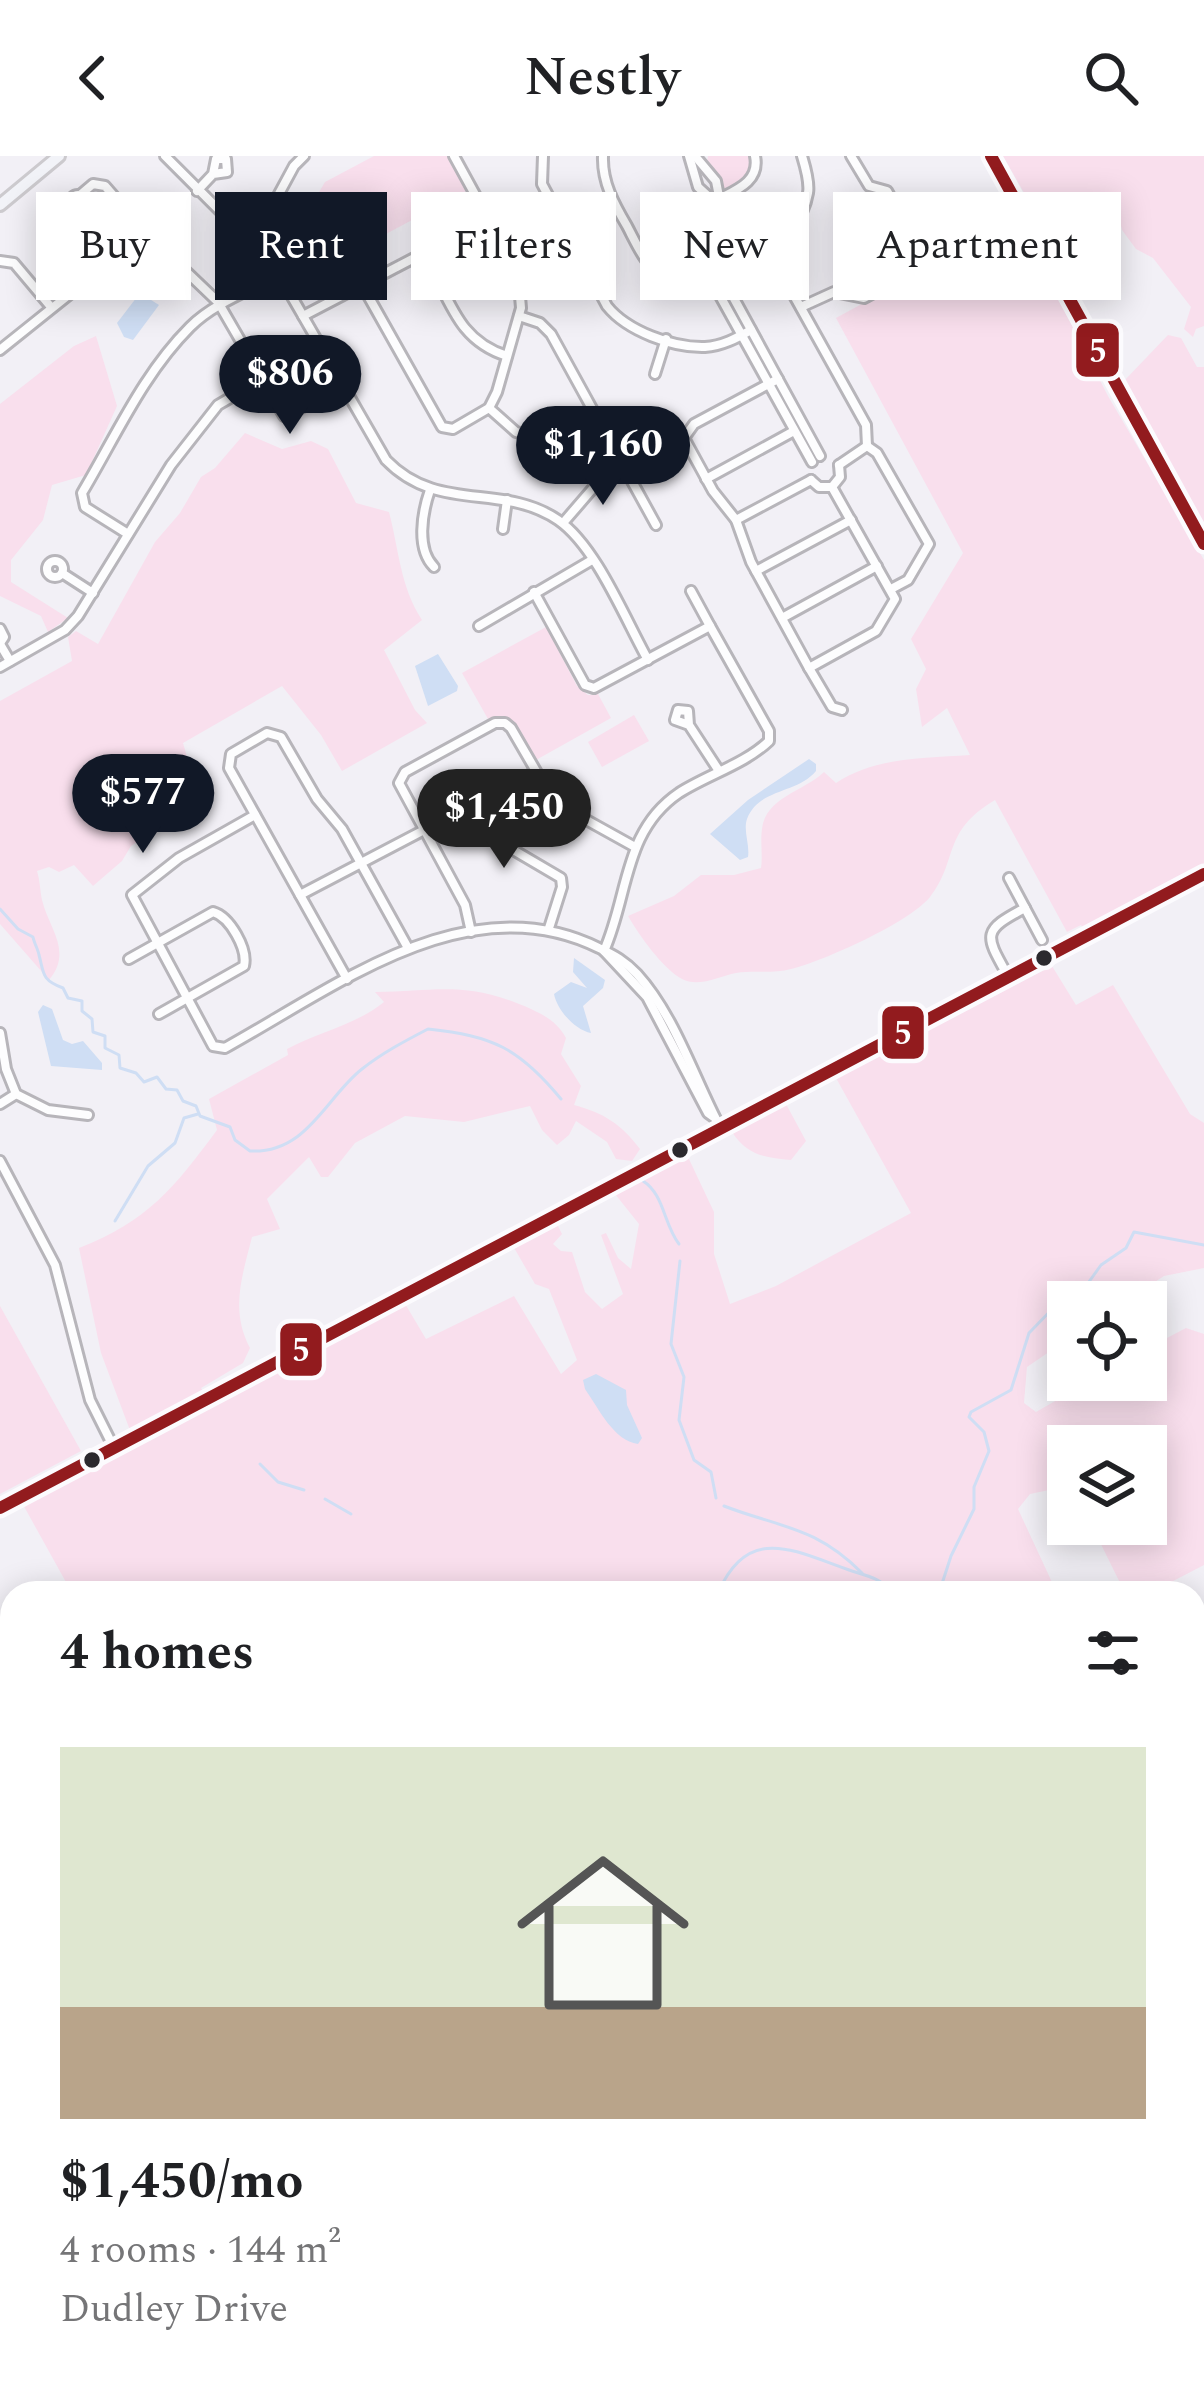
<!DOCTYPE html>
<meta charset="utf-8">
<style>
:root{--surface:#fff;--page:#f6f6f6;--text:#202124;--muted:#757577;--accent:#111827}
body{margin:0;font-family:Spectral,serif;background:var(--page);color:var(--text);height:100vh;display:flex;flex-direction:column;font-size:45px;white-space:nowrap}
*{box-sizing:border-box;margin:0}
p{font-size:39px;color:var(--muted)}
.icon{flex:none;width:66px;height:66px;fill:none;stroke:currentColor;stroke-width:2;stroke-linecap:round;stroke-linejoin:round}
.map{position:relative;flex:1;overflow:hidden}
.details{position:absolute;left:0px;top:1425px;width:1206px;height:804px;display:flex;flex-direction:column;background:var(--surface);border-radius:36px 36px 0 0;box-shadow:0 6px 30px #0003}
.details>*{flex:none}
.guide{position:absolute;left:36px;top:36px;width:1134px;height:108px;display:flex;gap:24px}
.tools{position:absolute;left:1047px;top:1125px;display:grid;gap:24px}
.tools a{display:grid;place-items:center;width:120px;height:120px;border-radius:0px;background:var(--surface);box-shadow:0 6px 30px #0003;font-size:60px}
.price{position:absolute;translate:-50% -102px;padding:0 27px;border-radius:42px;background:var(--accent);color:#fff;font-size:39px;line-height:78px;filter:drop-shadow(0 3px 6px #0008)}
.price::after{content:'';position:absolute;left:50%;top:72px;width:36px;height:27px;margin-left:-18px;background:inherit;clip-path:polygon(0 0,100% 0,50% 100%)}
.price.selected{background:#222;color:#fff}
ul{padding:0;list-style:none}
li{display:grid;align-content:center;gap:24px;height:636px;padding:0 60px}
li span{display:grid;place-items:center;height:372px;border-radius:0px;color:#555}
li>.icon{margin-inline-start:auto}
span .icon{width:216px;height:216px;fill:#fffc;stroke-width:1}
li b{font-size:51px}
h2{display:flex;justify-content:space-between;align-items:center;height:144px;padding:0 60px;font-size:51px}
.pill{padding:0 42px;border-radius:0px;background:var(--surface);box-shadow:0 6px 30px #0003;font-size:42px;line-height:108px}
.pill.selected{background:var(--accent);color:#fff}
header{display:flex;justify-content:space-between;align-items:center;height:156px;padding:0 60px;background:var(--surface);font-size:54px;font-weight:600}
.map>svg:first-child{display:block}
.green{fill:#f9dfed}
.water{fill:#cfdef4}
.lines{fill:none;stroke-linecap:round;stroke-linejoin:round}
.stream{stroke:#cfdef4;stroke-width:3}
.minor-casing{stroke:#b7b5ba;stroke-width:14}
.major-casing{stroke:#cccace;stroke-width:16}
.minor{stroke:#fdfdfe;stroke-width:8}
.major{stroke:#f2f3f8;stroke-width:10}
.bus-1-casing{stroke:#fcfbfe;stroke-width:21}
.bus-1{stroke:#921b1e;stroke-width:12}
.bus-dot{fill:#2b292e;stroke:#fcfbfe;stroke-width:4.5}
.line-badge{stroke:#fcfbfe;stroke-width:4.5}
.badge-label{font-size:33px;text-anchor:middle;font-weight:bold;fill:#fff}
</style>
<header><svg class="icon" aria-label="back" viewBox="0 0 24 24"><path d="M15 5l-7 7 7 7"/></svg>Nestly<svg class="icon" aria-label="search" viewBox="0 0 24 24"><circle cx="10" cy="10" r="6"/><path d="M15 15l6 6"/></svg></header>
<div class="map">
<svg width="1204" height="2229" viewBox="0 0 1204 2229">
<rect width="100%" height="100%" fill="#f2f0f6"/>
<g class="green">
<polygon points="374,0 447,0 466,35 293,128 275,99 298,72 325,26"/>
<polygon points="708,0 753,0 749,22 724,34 707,5"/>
<polygon points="1003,0 1204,0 1204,170 1196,173 1193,181 1184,173 1191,151 1153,102 1136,93 1122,74 1114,39 1051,84"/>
<path d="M1012,66l34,53 62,121 96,164v306l-119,65 -4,-6 -14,7 -72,-132c-54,32 -36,60 -65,97 -20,25 -106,64 -139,72 -17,5 -38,1 -55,4 -17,3 -37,15 -54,6 -19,-10 -43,-44 -54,-63l46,-20 27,-21h33l27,-7c2,-13 -1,-26 1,-39 3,-31 42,-38 62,-57l12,11c39,-26 89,-25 134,-28l-23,-47 -25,19 -6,-38 10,-20 -15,-30 52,-86 -127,-235z"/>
<polygon points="1168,179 1181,182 1197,211 1204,211 1204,370 1124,225"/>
<polygon points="96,180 117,250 86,319 52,329 43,364 11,404 11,426 68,462 48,476 41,460 0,440 0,248 74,190"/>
<path d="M245,277l37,16 29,-8 17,8 28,54 33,9c10,38 11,74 33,108l-38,30 31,60 12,13 -85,48 -21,-36 -39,-49 -99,57 11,38 1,23 -64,42 -9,15 -29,25 -19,-21 -15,7 -10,-5 -12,4c3,10 3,19 5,29 7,29 31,51 7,80l-49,-56v-223l72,-40 -4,-24 8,-6 22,13 57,-102 25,-29 21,-36 14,-9z"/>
<polygon points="546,471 577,530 588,539 598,538 611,562 536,604 516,570 500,560 488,563 462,517"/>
<polygon points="634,559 649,585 602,611 588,586"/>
<path d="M1052,810l24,39 37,-20 77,129 14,9v145l-40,8 -40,26h-56v37l-41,28 -3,36 12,9 56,-32h54v-31l40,-21 18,6v231l-54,28h-25l-34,-69h55v-78h-78v32l-19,12 -19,4 -12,15 39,84h-985l-51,-92 113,-60 -33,-88 -22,-105c68,-26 96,-61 138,-118l-8,-31 79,-44 -1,-6c31,-17 69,-24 97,-47l-9,-10c63,-1 92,-12 156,17 15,7 27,14 35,29l-5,16 20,32 -7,19c30,8 47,19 66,44l-8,12 -16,-2 -9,-17 -31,-21 -7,14 -12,10 -15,-15 -12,-24 -66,16 -59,-6 -50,27 -27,34h-7l-12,-20 -42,42 13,30 -28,8c-10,40 -22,73 -2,111l-7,15 -42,25 8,14 195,-100 22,37 88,-43 47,78 16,-14 -28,-71 -14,-5 -22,-38 43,-24 6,12 -9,10 8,7 11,1 13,40 17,17 21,-15 -22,-59 5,-2 12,25 13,11 8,-45 -24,-30 73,-37 26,55v42l16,50 46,-18 135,-73 -75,-135z"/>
<path d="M786,948l20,37 -15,19c-27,-3 -43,-4 -59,-28z"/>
<polygon points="0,1150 81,1295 0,1338"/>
<polygon points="1204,1607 1204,1735 1194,1740 1194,1613"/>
<polygon points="415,2217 488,2217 494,2229 411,2229"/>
</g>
<g class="water">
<polygon points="140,137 159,149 133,184 124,181 117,167"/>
<polygon points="438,498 458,530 457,535 428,550 415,510"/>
<path d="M809,603l7,5v7c-19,23 -57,17 -69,48 -4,11 3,26 1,38l-8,3 -30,-26 38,-34z"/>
<path d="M574,802l31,22 -2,8 -20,18 8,27c-16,-3 -34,-23 -37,-39l17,-12 16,6 -14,-16z"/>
<polygon points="43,849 52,853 63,884 72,888 83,885 102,907 102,914 51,910 38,856"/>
<path d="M596,1218l30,16 1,15 15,33 -4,6c-24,-3 -39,-35 -53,-55l-2,-9z"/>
</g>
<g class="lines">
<g class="stream">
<path d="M0,753l18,20 15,8c1,6 5,12 6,18 5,18 2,25 24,33l5,10 14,3v10l10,8 1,13 12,4v12l14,7 1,13 16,5 8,9 13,-5 9,12 11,1 6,11 13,5 4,10 30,11 5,13 15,11c57,3 76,-54 112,-82 20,-16 43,-28 66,-40 65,7 91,19 133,70"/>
<path d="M643,1025c21,13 21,44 36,63"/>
<polyline points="115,1065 148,1010 175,987 184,962 198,958"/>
<polyline points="680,1105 671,1188 684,1221 679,1264 694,1304 711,1316 716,1342"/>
<polyline points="260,1308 278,1326 304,1334"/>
<polyline points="325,1343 351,1358"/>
<path d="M724,1350c57,22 91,20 138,67"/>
<path d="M718,1437c31,-72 80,-40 134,-22 16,5 31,8 40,22"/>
<polyline points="939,1437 951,1400 974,1353 974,1331 989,1295 984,1276 969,1261 971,1256 1011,1234 1029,1177 1062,1143 1086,1130 1101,1109 1126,1092 1134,1076 1204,1089"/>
</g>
<g class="minor-casing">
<g id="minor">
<path d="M165,0l108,108 113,196c52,54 116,22 172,60 38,26 67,99 90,140"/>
<path d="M543,0l-1,28 65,122c20,25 66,42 98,41 17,-1 32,-9 46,-17"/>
<path d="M603,0c-1,26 11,48 24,70 10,19 19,41 38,52 53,31 134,-31 143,-85 2,-11 -3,-27 -6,-37"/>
<polyline points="689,0 698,31 721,52 752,110"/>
<polyline points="695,0 716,25 721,51"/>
<polyline points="851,0 869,30 887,35 903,64 928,74 945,99"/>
<polyline points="197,35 213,18 216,3 226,3 227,16 213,18"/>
<circle cx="78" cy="47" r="8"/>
<polyline points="80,39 93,28 105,30 146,77 218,146 284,260 343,232"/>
<path d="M721,42c18,-9 39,-18 34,-42"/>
<polyline points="781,44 800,55"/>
<polyline points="248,80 274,47 294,10 304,0"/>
<polyline points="772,100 866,269 867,290"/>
<polyline points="0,105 14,107 51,151"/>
<polyline points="725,126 820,300"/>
<polyline points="362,129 442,271 453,273 489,252 497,236 521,152 518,117 454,0"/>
<polyline points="714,129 812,306"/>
<polyline points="801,151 834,136 864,142 955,93 963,83 1019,52"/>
<path d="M303,160l115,-60 10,5c23,42 31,80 79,95"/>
<polyline points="519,160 540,167 551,178 656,369"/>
<polyline points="0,194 146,77"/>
<polyline points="655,218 666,183"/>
<polyline points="778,223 694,268 684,282 713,335 736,364 751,406 809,512 832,551 842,554"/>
<polyline points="489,252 516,276 528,279"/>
<polyline points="867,290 877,297 929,388 908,424 891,433"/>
<polyline points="839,309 867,290"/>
<polyline points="706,323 794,275"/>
<polyline points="811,324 819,331 832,331"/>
<polyline points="832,331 840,321 839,309"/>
<path d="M430,334c-8,23 -14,59 4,77"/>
<polyline points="736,364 811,324"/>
<polyline points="563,367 594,331 625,312"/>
<polyline points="503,373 507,344"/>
<path d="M128,378l-43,-27 -3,-14c34,-57 61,-119 108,-166 24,-24 61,-37 90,-53"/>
<circle cx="55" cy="413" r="8"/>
<polyline points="756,415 851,364"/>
<polyline points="62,417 93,437"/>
<polyline points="534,436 585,529 594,532 710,470 691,435"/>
<polyline points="782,462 877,410"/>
<polyline points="479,470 592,404"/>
<polyline points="0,473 4,481 0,487"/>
<polyline points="0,488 10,505"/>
<polyline points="0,511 65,474 78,460 171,309 218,249 261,224"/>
<polyline points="809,512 876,475 895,443 832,331"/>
<polyline points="689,569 688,555 678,554 675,564 689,569 719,615"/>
<polyline points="479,649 503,688 561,722 562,731 549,772"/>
<path d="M255,659l-76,43 -47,37 81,151 12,2c112,-62 244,-165 374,-100 15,7 26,13 38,26 38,42 57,104 83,153"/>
<polyline points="1009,722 1042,784"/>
<polyline points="300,739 535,616"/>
<polyline points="471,776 465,749 399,627 405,616 495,567 505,567 511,572 554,646 635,691"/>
<path d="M604,795c25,-56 19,-120 75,-158 28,-18 66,-29 90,-52v-10l-59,-105"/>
<polyline points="605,796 647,841 708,957 715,962"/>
<path d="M129,803l84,-47c17,5 35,37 31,54l-85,48"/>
<path d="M1008,820c-23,-41 -27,-45 17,-68"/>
<polyline points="347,823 229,612 231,598 267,577 281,581 317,643 342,673 408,792"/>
<polyline points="0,877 6,913 16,938 48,954 88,959"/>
<polyline points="0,948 16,938"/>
<polyline points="0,1005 55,1109 90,1244 114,1292"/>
<polyline points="1194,1524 1204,1519"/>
<polyline points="0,1628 12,1622"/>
</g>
</g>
<g class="major-casing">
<g id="major">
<polyline points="991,0 1204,388"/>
<polyline points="0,49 59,0"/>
<polyline points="0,1352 1204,718"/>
<polyline points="0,1757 12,1779"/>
<polyline points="251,2217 258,2229"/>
</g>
</g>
<use href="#minor" class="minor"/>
<use href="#major" class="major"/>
<g class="bus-1-casing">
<g id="bus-1">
<polyline points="991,0 1204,388"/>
<polyline points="0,1352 1204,718"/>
</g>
</g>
<use href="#bus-1" class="bus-1"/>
</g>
<g class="bus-dot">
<circle cx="1044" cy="802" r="10"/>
<circle cx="680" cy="994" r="10"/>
<circle cx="92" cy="1304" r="10"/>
</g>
<g class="line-badge">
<rect x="1074" y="165" width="47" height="58" rx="12" fill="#921b1e"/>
<rect x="880" y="848" width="46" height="57" rx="12" fill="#921b1e"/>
<rect x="278" y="1165" width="46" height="57" rx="12" fill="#921b1e"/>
</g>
<g class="badge-label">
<text x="1098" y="206">5</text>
<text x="903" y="888">5</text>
<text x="301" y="1205">5</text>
</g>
</svg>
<div class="tools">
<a><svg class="icon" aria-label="locate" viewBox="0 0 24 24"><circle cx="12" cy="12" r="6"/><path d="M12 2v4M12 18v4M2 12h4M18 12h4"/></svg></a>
<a><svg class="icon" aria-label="layers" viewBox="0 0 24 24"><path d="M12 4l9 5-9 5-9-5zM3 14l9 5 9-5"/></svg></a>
</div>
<b class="price" style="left:290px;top:281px">$806</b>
<b class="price" style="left:603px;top:352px">$1,160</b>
<b class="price" style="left:143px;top:700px">$577</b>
<b class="price selected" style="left:504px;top:715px">$1,450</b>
<div class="guide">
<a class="pill">Buy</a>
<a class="pill selected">Rent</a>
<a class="pill">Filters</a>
<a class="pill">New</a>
<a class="pill">Apartment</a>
</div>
<section class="details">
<h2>4 homes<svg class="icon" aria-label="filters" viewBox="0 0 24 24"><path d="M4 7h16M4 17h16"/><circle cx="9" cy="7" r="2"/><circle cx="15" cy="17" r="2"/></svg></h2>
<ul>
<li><span style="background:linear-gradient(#dfe7d0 70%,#b9a48a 0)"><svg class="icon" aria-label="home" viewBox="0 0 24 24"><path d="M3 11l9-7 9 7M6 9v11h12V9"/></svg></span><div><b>$1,450/mo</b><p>4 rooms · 144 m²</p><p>Dudley Drive</p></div></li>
</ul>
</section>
</div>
